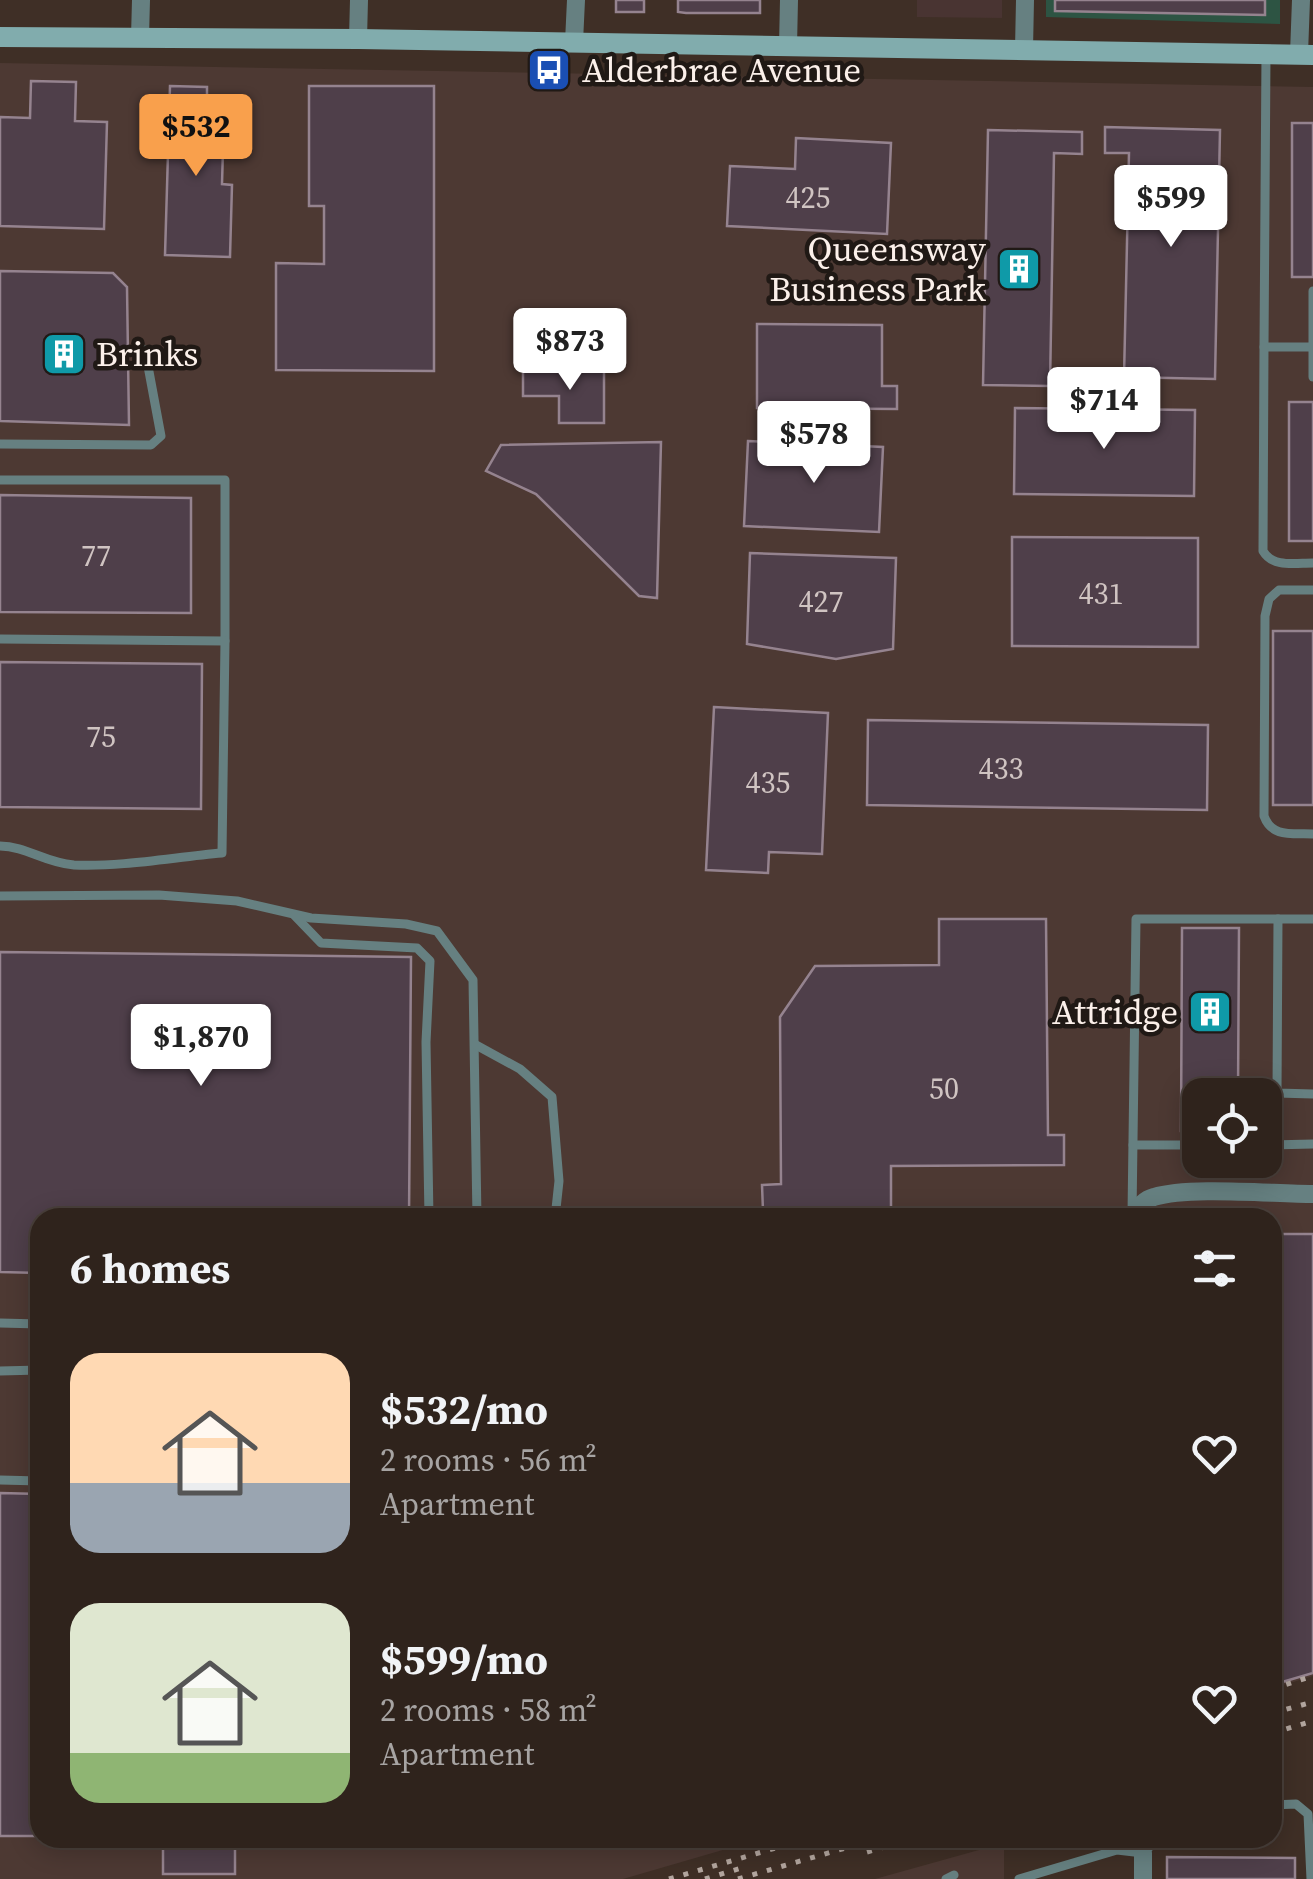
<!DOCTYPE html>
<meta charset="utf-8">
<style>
:root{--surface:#2f231c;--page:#372b25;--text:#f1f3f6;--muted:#a7a4a3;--line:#4a403b;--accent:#f9a04c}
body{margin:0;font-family:"Source Serif 4",serif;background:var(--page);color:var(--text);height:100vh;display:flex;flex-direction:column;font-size:38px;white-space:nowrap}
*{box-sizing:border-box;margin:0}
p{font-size:32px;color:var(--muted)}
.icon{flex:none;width:55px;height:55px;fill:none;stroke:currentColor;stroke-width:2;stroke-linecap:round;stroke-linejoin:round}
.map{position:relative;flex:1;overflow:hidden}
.panel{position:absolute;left:30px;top:1208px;width:1252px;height:640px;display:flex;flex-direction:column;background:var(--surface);border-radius:30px;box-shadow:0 5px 25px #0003,0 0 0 2px var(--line)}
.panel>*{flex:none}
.tools{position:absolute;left:1182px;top:1078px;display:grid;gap:20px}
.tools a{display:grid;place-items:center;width:100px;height:100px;border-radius:20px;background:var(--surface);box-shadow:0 5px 25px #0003,0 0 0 2px var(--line);font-size:50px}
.price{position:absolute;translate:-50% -85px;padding:0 22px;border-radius:10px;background:#fff;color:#222;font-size:32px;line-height:65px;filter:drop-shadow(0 2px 5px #0008)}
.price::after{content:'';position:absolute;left:50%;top:60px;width:30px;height:22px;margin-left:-15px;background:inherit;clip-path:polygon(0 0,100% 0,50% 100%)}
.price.on{background:var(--accent);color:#111}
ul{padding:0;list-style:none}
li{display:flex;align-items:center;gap:30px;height:250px;padding:0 40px}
li span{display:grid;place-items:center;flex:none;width:280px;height:200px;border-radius:30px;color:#555}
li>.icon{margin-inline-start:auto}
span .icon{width:120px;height:120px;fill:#fffc;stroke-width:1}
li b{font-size:42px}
h2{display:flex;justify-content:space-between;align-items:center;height:120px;padding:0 40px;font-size:42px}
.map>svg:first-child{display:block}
.commercial{fill:#493432}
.industrial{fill:#4d3933;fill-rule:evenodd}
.green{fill:#2d5443}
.building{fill:#4f3f4a;stroke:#95838f;stroke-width:2.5}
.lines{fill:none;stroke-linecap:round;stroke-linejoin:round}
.service{stroke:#668081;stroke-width:9}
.minor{stroke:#668081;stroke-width:18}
.secondary{stroke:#81acad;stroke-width:20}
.rail{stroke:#b3a69f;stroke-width:5;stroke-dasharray:5 10;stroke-linecap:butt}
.labels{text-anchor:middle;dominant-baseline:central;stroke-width:9;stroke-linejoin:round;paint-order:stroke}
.number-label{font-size:30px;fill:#d0c4c2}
.poi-label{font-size:35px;fill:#fbf0ea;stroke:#201915;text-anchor:start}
</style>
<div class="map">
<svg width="1313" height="1879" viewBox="0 0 1313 1879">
<rect width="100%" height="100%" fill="#3f2f26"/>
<polygon class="commercial" points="917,0 1002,0 1002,18 917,17"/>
<g class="industrial">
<path d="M0,63l1313,24v1589l-40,12 -1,-470h-1232v620h724l-141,41h-623zM1200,1095h65v65h-65z"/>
<polygon points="1004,1843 1004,1879 875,1879"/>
</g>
<polygon class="green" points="1046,0 1280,0 1280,24 1046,17"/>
<g class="building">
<rect x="616" y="0" width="28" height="12"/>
<polygon points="678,0 760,0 760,13 686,13 678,12"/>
<polygon points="1055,0 1265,0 1265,15 1055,11"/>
<polygon points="31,81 76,82 75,121 107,122 104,229 0,226 0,117 30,118"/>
<polygon points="170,86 207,87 207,115 224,115 222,184 232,185 230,257 165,255"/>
<polygon points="309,86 434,86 434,371 276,370 276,263 324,264 324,206 309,206"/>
<rect x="1292" y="123" width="21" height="154"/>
<polygon points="1105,127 1220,130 1215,379 1124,377 1129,153 1105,153"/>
<polygon points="988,130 1082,132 1082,154 1054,153 1050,386 983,385"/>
<polygon points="796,138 891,143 887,234 727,226 730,166 795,169"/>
<polygon points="0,271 113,273 127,287 129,425 0,421"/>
<polygon points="757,324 882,325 882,386 897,386 897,409 757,408"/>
<polygon points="523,371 604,371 604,423 559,423 559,396 523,396"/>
<rect x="1289" y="402" width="24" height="139"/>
<polygon points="1015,408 1195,410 1194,496 1014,494"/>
<polygon points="748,441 883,447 879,532 744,526"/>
<polygon points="661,442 657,598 639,596 536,494 486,471 501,445"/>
<polygon points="0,495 191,498 191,613 0,612"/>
<polygon points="1012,537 1198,538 1198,647 1012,646"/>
<polygon points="750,553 896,558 893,649 836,659 747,644"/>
<rect x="1273" y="631" width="40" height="174"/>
<polygon points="0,662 202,664 201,809 0,807"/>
<polygon points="714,707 828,713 822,854 769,852 768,873 706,870"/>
<polygon points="868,720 1208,725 1207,810 867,805"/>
<polygon points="939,919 1046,919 1048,1135 1064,1135 1064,1165 891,1166 891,1211 763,1211 762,1185 781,1184 780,1017 815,966 939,965"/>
<polygon points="1182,928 1239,928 1238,1095 1200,1095 1200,1131 1181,1131"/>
<polygon points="0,952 411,957 409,1218 40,1218 40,1273 0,1272"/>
<polygon points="1272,1234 1313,1234 1313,1673 1272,1685"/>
<polygon points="0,1493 40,1494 40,1836 0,1836"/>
<rect x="163" y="1838" width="72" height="36"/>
<polygon points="1167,1857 1295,1858 1295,1879 1167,1879"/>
</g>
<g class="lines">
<g class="service">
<polyline points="1266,54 1264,347 1313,347"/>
<polyline points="1313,291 1313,377"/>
<path d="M1264,347l-1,204c10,17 32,12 50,12"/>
<polyline points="0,444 151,445 161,436 145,350"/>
<polyline points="0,480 225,480 225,641 0,639"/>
<path d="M1313,590h-34l-10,9 -4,17 -1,200c8,22 28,17 49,18"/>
<path d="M0,846c26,0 45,17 74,19 49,2 100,-8 148,-12l3,-212"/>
<polyline points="0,896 159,895 237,901 311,918 406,924 437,931 473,980 477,1218"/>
<polyline points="295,916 321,943 417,948 430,961 426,1042 429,1218"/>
<polyline points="1278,919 1277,1093 1313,1094"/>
<polyline points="476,1045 520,1069 552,1097 559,1181 555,1218"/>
<polyline points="1133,1145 1200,1145"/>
<polyline points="1265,1145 1313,1144"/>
<polyline points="1132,1214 1136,919 1313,919"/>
<polyline points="0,1323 40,1324"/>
<polyline points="0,1371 40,1370"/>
<polyline points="0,1480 40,1481"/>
<polyline points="1272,1805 1296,1804 1308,1814 1311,1879"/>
<polyline points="946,1879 954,1875"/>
<polyline points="1019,1879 1117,1850 1143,1853 1155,1842 1169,1838"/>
</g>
<g class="minor">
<polyline points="140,37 141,0"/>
<polyline points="358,39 359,0"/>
<polyline points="574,42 576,0"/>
<polyline points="788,46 789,0"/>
<polyline points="1024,49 1025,0"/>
<polyline points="1299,54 1301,0"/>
<path d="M1132,1218c5,-10 11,-18 22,-21 35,-11 119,-3 159,-3"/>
<polyline points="1143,1879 1143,1853"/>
</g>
<polyline class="secondary" points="0,37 358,39 1313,55"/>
<g class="rail">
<polyline points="1272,1689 1313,1676"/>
<polyline points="1272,1713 1313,1702"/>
<polyline points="1272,1733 1313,1721"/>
<polyline points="867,1852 915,1838"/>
<polyline points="669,1879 810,1838"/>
<polyline points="705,1879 748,1866"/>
<polyline points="738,1879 880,1838"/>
</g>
</g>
<defs>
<g id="bus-square" transform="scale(2.25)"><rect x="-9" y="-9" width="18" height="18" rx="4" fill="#1a4fb4" stroke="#201915"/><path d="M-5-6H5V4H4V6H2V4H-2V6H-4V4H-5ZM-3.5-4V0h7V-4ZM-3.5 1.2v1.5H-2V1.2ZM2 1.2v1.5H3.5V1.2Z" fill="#fff"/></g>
<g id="building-square" transform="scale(2.25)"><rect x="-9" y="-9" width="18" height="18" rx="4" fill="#0f9aa8" stroke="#201915"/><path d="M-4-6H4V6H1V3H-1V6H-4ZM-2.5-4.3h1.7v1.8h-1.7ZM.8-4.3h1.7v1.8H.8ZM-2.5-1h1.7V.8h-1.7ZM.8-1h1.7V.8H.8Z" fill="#fff"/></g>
</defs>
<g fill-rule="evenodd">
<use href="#bus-square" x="549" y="70"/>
<use href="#building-square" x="1019" y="269"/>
<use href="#building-square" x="64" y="354"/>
<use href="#building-square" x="1210" y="1012"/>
</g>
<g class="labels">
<g class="number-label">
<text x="808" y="197">425</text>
<text x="96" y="555">77</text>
<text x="1101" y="593">431</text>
<text x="821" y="601">427</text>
<text x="101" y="736">75</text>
<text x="1001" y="768">433</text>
<text x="768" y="782">435</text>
<text x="944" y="1088">50</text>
</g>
<g class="poi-label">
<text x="582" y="70">Alderbrae Avenue</text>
<text x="986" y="249" text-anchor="end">Queensway<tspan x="986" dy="40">Business Park</tspan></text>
<text x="96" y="354">Brinks</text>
<text x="1178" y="1012" text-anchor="end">Attridge</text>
</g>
</g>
</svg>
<div class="tools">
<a><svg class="icon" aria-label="locate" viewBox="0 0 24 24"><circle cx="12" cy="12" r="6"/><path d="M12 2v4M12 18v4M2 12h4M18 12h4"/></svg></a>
</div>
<b class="price on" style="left:196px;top:179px">$532</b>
<b class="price" style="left:1171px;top:250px">$599</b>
<b class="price" style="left:570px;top:393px">$873</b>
<b class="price" style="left:1104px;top:452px">$714</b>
<b class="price" style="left:814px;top:486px">$578</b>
<b class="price" style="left:201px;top:1089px">$1,870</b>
<section class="panel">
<h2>6 homes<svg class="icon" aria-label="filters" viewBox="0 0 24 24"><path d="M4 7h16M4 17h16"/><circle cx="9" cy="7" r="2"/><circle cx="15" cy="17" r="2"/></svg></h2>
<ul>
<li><span style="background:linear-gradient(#ffd9b3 65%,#9aa5b1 0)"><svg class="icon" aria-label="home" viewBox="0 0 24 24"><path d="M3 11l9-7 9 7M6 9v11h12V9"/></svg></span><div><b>$532/mo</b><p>2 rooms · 56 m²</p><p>Apartment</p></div><svg class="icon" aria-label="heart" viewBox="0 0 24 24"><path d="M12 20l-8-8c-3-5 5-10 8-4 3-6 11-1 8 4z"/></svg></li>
<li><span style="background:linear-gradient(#dfe7d0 75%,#8fb573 0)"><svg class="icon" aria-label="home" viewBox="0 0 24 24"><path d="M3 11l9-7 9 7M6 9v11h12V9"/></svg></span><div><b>$599/mo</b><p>2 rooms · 58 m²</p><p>Apartment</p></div><svg class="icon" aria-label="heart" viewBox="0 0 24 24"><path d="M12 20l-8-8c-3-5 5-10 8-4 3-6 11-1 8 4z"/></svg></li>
</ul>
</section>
</div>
